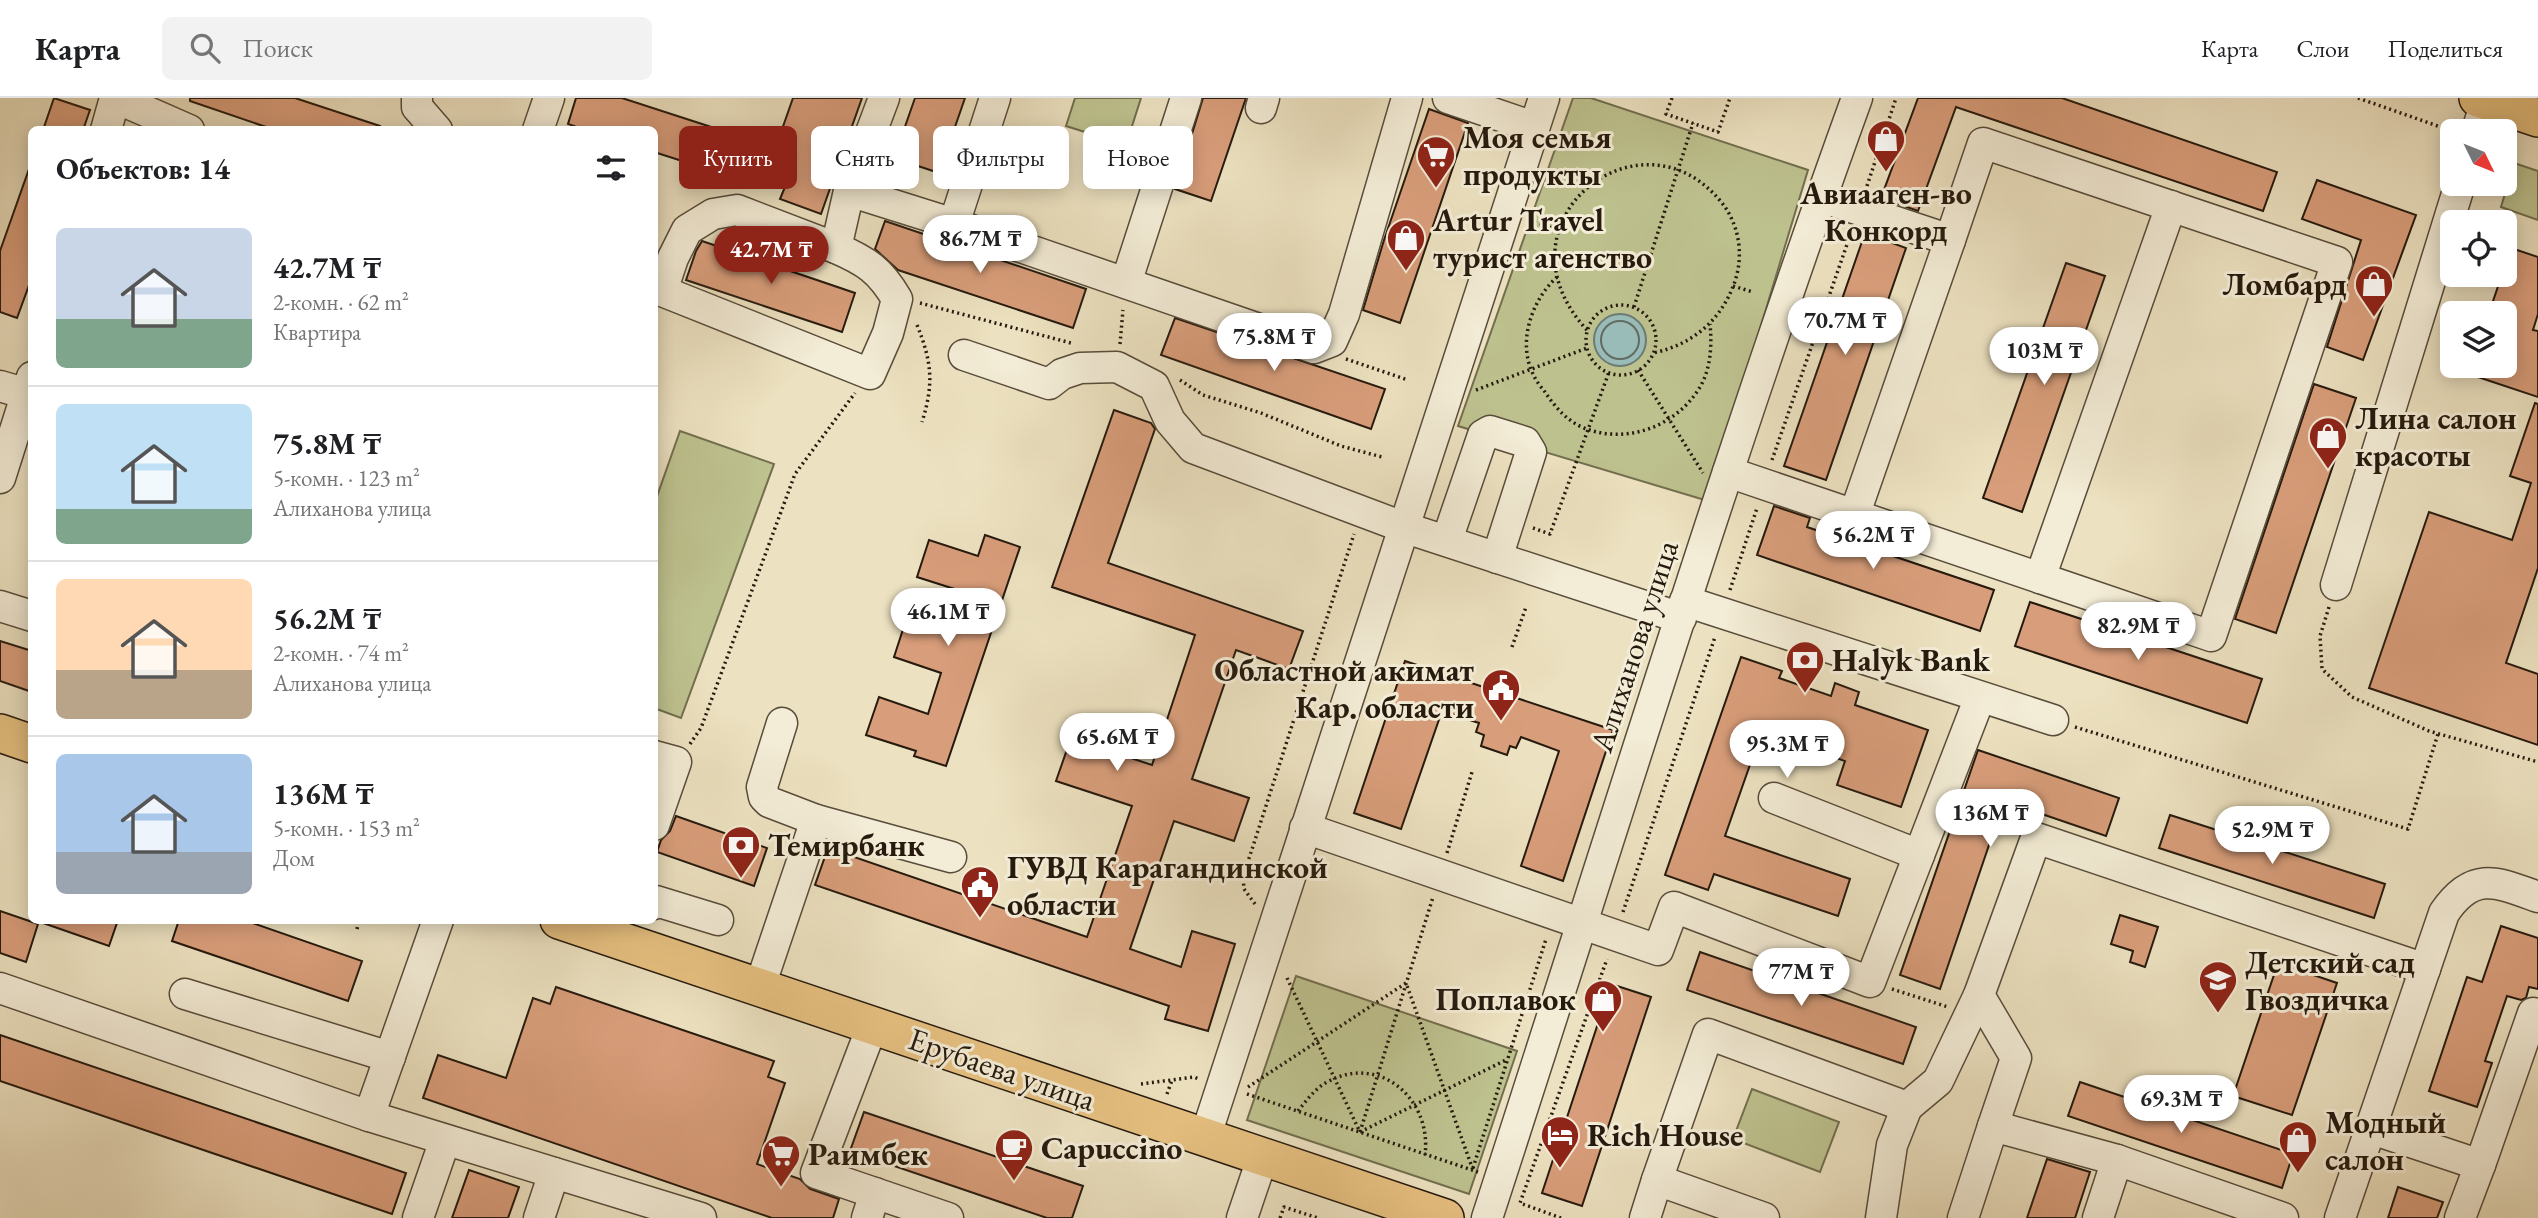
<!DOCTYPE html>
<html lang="ru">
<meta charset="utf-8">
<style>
:root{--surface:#fff;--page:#f2f2f2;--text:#202124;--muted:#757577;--line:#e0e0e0;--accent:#8f2418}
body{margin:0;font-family:"EB Garamond",serif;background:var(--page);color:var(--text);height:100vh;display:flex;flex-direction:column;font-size:26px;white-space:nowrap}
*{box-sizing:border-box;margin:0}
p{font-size:23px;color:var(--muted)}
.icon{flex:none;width:38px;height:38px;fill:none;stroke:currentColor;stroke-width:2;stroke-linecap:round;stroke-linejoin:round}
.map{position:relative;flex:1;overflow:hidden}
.side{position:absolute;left:28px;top:28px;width:630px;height:798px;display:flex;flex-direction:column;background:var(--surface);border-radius:10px;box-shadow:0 4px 18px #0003}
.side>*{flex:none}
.guide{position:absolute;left:679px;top:28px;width:665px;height:63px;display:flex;gap:14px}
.needle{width:46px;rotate:133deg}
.tools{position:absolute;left:2440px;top:21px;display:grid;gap:14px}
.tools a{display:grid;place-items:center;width:77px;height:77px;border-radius:10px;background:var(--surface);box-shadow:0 4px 18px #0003;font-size:35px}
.price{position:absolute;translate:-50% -60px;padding:0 16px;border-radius:24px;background:#fff;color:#222;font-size:23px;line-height:46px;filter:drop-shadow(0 2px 4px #0008)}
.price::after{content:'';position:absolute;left:50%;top:42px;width:21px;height:16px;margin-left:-10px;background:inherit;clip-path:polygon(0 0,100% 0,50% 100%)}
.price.selected{background:var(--accent);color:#fff}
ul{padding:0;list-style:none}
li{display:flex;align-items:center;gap:21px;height:175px;padding:0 28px}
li+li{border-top:2px solid var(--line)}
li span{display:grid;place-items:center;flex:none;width:196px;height:140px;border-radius:10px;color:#555}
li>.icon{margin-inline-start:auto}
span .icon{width:84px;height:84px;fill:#fffc;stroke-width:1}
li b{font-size:30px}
h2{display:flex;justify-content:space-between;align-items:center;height:84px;padding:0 28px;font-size:30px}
.chip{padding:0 24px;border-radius:10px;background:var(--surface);box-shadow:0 4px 18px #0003;font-size:24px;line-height:63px}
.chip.selected{background:var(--accent);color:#fff}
header{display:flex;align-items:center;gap:42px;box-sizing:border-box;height:98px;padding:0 35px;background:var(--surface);border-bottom:2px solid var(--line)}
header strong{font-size:33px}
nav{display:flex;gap:38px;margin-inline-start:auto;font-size:24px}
.search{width:490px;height:63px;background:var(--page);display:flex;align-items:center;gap:18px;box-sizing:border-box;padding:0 24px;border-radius:10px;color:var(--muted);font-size:26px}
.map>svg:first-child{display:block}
.green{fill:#bdc18e;stroke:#726e4e;stroke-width:2}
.water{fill:#9abcb8;stroke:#6c7b74;stroke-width:2}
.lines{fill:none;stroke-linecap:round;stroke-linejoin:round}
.shore{stroke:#606b63;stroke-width:2}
.building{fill:#d89d7a;stroke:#261a0e;stroke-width:2}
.minor-casing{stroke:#584c3a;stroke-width:33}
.major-casing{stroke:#261a0e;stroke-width:40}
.path{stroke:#261a0e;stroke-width:3.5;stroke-dasharray:2 3.5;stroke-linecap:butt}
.minor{stroke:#f3ecd6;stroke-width:30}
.major{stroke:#e6c080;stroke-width:37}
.labels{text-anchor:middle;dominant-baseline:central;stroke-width:6;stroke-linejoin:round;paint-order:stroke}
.poi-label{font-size:32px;font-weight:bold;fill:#261a0e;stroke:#f3ecd6;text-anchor:start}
.street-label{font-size:32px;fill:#261a0e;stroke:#f3ecd6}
</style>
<header>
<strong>Карта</strong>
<div class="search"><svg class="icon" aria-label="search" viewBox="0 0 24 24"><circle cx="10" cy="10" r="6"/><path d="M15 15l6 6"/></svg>Поиск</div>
<nav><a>Карта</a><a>Слои</a><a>Поделиться</a></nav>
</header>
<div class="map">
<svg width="2538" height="1120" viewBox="0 0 2538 1120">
<rect width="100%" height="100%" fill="#ece1c0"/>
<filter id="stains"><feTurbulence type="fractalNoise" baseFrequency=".00286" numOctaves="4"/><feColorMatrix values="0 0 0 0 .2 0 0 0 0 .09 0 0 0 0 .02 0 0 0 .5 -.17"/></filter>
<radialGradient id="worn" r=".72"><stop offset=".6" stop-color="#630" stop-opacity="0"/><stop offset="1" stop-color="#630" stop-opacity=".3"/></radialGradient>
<g class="green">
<polygon points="1075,0 1141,0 1126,47 1066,28"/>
<polygon points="1573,0 1591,0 1808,72 1708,403 1458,328"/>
<polygon points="2514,65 2538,73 2538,122 2501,109"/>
<polygon points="680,333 774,366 681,620 654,610 655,404"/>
<polygon points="1296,878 1517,953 1469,1096 1247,1022"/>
<polygon points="1752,991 1839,1024 1820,1074 1733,1041"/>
</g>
<circle class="water" cx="1620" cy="242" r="26"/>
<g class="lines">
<circle class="shore" cx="1620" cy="242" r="19"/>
</g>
<g class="building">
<polygon points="54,0 90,12 83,32 43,32"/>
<polygon points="190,0 295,0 380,28 379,32 275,32 190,3"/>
<polygon points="576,0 622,0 742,39 729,78 654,54 654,32 585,32 568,26"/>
<polygon points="793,0 862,0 821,116 780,101 787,84 766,77"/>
<polygon points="915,0 965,0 939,75 894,60"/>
<polygon points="1203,0 1246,0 1211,103 1175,91"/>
<polygon points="1918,0 2062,0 2277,74 2263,113 1956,9 1918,113 1881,100"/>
<polygon points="1429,11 1468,25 1400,225 1363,212 1384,142"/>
<polygon points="29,71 32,71 32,179 17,220 0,214 0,153"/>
<polygon points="2317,82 2416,117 2363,262 2327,249 2361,142 2302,121"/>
<polygon points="885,123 1086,191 1073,230 898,172 875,151"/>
<polygon points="1865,135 1906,150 1826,382 1784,368"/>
<polygon points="702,143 855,195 842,234 686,182 696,153"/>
<polygon points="2511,150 2538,159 2538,216 2533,232 2538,233 2538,299 2454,271 2455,268 2504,268 2504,215 2489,215"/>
<polygon points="2066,165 2105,178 2022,414 1983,400"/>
<polygon points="1175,220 1385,291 1371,331 1161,257"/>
<polygon points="2314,286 2356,300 2276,535 2235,521"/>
<polygon points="2535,305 2538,306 2538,470 2506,565 2538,576 2538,647 2369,590 2429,414 2512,442 2531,385 2510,378"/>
<polygon points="1114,312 1151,325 1155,331 1108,465 1303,533 1289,571 1236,552 1192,681 1249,700 1234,743 1174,723 1130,851 1181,869 1192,833 1235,846 1208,933 1165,921 1169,908 815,787 828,750 1087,839 1132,708 1056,683 1071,640 1152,667 1195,537 1052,489"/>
<polygon points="1774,408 1810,420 1807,429 1994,492 1980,533 1757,457"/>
<polygon points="985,437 1020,449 946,668 914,658 916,653 866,637 879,599 928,616 941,575 894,559 907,519 954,534 967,495 917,479 929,442 978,458"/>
<polygon points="2030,504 2262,581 2247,625 2015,548"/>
<polygon points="0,543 32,553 32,594 0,583"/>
<polygon points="1741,559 1782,573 1779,580 1831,598 1835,585 1859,594 1855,607 1928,632 1901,709 1837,687 1845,663 1805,649 1808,639 1765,624 1725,738 1850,781 1838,818 1714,776 1708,792 1665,777"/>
<polygon points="1405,563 1613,632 1563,783 1521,768 1559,653 1521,639 1516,650 1510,648 1507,657 1481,648 1484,637 1476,634 1479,625 1442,613 1401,731 1354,715"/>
<polygon points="1978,652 2119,700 2106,738 2004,703 1940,891 1900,877"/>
<polygon points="2170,717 2385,786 2374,820 2159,750"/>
<polygon points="676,718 767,750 754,788 657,754 661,742 670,733"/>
<polygon points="0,813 38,826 26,864 0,855"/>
<polygon points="2120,817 2158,829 2145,869 2130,864 2133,853 2111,846"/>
<polygon points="43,822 118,822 109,848 43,825"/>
<polygon points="179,822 244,822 362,863 348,903 172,843"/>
<polygon points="2501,828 2538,840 2538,891 2529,889 2526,900 2521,902 2507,898 2485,963 2492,965 2477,1009 2429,993 2467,879 2482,884"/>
<polygon points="1700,854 1916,929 1903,966 1687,892"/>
<polygon points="2278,865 2337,885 2292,1017 2233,998"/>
<polygon points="1611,886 1651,899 1582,1108 1542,1095"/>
<polygon points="556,889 774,963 768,979 785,985 757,1066 800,1081 810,1091 839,1101 833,1120 772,1120 423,1000 438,957 506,980 533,900 550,906"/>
<polygon points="0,937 406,1075 392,1116 0,983"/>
<polygon points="2080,984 2293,1056 2282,1090 2068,1018"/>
<polygon points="864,1014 1083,1088 1072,1120 1047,1120 850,1053"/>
<polygon points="2047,1061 2090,1074 2075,1120 2027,1120"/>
<polygon points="469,1072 519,1089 508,1120 452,1120"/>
<polygon points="2398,1089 2443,1104 2437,1120 2388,1120"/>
</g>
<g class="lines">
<g class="minor-casing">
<g id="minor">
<polyline points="116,0 189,32"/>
<polyline points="417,0 417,9 437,32"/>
<polyline points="1448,0 1534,29"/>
<polyline points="1261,10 1264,0"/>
<polyline points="106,32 115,0"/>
<polyline points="538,32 549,0"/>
<polyline points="2477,33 2487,0"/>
<polyline points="849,93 954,126 1314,250 1332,243 1344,216 1407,0"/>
<polyline points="954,126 995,0"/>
<polyline points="1126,185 1186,0"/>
<polyline points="654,190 662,193 673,160 687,132 713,116 737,112 836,150"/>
<path d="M662,193l208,83 18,-41 9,-34c-17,-29 -31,-38 -61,-51l13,-57 35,-93"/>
<polyline points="964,257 1049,286 1062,276 1080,270 1117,269 1154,288 1170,323 1193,350 1403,429 1681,520"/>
<polyline points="0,288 27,296"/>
<polyline points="1728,374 2211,538 2337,164 1983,45 1950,142 1821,99"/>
<polyline points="0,380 32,279"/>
<polyline points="1854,418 1950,142"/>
<polyline points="1447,442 1483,337 1490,333 1525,344 1531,354 1497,460"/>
<polyline points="2040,480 2171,108"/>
<polyline points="2336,487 2460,86"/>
<polyline points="1685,503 2053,622"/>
<polyline points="0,508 32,518"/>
<polyline points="782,625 762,689 764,699 769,704 816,722"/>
<polyline points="654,658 676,664 654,727"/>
<polyline points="1774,700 1919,757"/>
<polyline points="1305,730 1658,852 1674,809 1870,884 1980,599"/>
<polyline points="654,806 656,803 718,822"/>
<polyline points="760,888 816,722 951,759"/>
<polyline points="0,890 369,1018 701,1120"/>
<polyline points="185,896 390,959"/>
<polyline points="873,926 816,1075 948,1120"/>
<polyline points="1907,1009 1938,983 1979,897"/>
<polyline points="369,1018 438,822"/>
<polyline points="1993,1028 2016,960 1979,897 2036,740 2425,871"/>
<polyline points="2372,1031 2480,1067 2533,915 2538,917"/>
<polyline points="1205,1040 1544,0"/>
<polyline points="2117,1062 2283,1120"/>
<polyline points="1657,1082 1708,936 1907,1009 1892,1047 1881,1120"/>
<polyline points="418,1120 445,1042"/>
<polyline points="539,1120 554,1075"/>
<polyline points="867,1120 875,1095"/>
<polyline points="1242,1120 1263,1058"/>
<path d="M1487,1120c122,-374 236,-750 370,-1120"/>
<polyline points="1645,1120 1657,1082 1764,1120"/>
<polyline points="1963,1120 1993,1028 2117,1062 2098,1120"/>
<path d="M2340,1120l104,-305c29,-43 53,-31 94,-16"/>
<polyline points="2460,1120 2480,1067"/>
</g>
</g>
<g class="major-casing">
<g id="major">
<polyline points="2478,0 2538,20"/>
<polyline points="0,635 32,646"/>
<polyline points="559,822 1445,1120"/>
</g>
</g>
<g class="path">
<polyline points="1672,0 1666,16 1718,34 1730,0"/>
<polyline points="2358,0 2452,33"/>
<polyline points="1867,88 1896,0"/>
<polyline points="1529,122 1558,132"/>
<path d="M1557,179c-25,23 -40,64 -24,97 3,7 8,13 12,18 10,15 22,29 39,36 43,17 93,-2 116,-41 11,-19 12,-42 10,-63"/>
<polyline points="1733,188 1753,194"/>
<polyline points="920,205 1071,245"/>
<circle cx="1621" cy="242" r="35"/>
<polyline points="1634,209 1693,25"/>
<path d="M917,227c15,37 17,59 5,97"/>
<path d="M1587,232c-99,-107 54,-229 135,-127 18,23 22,54 12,81 -14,38 -43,61 -81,69"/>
<polyline points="1120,246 1123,212"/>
<polyline points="1346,261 1408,282"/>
<polyline points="1638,272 1703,375"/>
<polyline points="1180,282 1203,297 1261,315 1341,348 1382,359"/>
<polyline points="1476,292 1587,250"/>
<polyline points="1772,362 1851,135"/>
<polyline points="1533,430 1550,436 1609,274"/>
<polyline points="1730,492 1757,410"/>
<polyline points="2329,509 2320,538 2322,571 2352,599 2429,633 2538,664"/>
<polyline points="1512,549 1526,509"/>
<polyline points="2075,629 2408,731 2438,636"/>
<polyline points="690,646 701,630 795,376 855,295"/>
<polyline points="1447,755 1472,674"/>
<polyline points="1255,806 1244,791 1243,779 1354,436"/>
<polyline points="1623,814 1715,539"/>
<polyline points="357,831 359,822"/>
<polyline points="1287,880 1359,1032"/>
<polyline points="1892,891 1948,909"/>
<polyline points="1141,986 1194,979 1199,981"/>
<polyline points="1248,989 1406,885 1473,1072"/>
<polyline points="1167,996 1172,982"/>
<polyline points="1247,996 1478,1074"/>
<path d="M1298,1013c9,-11 17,-23 31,-30 52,-27 103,19 96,74"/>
<polyline points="1360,1034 1433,799"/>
<polyline points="1360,1034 1508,961"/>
<polyline points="1145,1061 1149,1050"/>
<polyline points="1473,1070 1546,841"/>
<polyline points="1280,1120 1284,1109 1318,1120"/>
<polyline points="1561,1120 1520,1105 1607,861"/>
</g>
<use href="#minor" class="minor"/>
<use href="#major" class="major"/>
</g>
<defs>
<g id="shop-pin" transform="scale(2.0125)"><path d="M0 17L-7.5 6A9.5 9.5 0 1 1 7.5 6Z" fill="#8f2418" stroke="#f3ecd6"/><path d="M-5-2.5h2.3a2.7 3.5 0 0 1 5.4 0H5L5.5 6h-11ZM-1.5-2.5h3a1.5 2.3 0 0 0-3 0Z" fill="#fff"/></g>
<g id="supermarket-pin" transform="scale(2.0125)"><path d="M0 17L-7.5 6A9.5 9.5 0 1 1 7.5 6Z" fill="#8f2418" stroke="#f3ecd6"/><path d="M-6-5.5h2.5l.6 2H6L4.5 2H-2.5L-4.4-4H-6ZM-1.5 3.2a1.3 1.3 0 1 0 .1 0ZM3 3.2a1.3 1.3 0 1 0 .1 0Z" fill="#fff"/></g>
<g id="bank-pin" transform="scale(2.0125)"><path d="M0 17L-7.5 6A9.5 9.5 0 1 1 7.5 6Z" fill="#8f2418" stroke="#f3ecd6"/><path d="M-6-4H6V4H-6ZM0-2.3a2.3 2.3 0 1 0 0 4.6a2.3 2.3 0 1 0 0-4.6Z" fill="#fff"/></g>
<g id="civic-pin" transform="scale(2.0125)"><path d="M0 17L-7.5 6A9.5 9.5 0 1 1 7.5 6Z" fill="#8f2418" stroke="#f3ecd6"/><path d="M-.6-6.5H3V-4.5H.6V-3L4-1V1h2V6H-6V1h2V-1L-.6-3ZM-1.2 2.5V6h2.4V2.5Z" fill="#fff"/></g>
<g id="school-pin" transform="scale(2.0125)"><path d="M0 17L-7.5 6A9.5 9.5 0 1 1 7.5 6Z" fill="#8f2418" stroke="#f3ecd6"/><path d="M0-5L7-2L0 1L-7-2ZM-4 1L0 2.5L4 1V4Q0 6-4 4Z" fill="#fff"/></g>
<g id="hotel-pin" transform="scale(2.0125)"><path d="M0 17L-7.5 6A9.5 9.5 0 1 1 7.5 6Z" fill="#8f2418" stroke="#f3ecd6"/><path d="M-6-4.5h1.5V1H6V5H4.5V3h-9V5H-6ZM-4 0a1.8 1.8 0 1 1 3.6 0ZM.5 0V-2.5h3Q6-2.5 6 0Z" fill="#fff"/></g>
<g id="cafe-pin" transform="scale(2.0125)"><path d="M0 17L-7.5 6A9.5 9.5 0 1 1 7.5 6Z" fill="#8f2418" stroke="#f3ecd6"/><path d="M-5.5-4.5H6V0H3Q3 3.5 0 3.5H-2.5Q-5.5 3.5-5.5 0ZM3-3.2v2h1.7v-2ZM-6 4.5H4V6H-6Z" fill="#fff"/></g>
</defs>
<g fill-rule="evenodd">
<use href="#shop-pin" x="1886" y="41"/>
<use href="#supermarket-pin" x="1436" y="57"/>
<use href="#shop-pin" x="1406" y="140"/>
<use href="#shop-pin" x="2374" y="186"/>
<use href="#shop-pin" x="2328" y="338"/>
<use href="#bank-pin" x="1805" y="562"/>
<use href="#civic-pin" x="1501" y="590"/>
<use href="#bank-pin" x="741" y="747"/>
<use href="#civic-pin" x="980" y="787"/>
<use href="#school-pin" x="2218" y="882"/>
<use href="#shop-pin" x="1603" y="901"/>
<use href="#hotel-pin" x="1560" y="1037"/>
<use href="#shop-pin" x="2298" y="1042"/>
<use href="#cafe-pin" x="1014" y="1050"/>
<use href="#supermarket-pin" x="781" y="1056"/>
</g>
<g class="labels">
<g class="poi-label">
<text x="1463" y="39">Моя семья<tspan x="1463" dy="37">продукты</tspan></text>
<text x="1886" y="95" text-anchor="middle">Авиааген-во<tspan x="1886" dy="37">Конкорд</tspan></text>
<text x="1433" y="122">Artur Travel<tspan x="1433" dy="37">турист агенство</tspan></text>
<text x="2347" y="186" text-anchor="end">Ломбард</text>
<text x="2355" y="320">Лина салон<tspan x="2355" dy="37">красоты</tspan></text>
<text x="1832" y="562">Halyk Bank</text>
<text x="1474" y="572" text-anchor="end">Областной акимат<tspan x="1474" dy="37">Кар. области</tspan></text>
<text x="768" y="747">Темирбанк</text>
<text x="1007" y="769">ГУВД Карагандинской<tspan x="1007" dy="37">области</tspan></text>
<text x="2245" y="864">Детский сад<tspan x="2245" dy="37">Гвоздичка</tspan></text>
<text x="1576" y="901" text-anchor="end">Поплавок</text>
<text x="2325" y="1024">Модный<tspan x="2325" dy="37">салон</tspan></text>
<text x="1587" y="1037">Rich House</text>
<text x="1041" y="1050">Capuccino</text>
<text x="808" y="1056">Раимбек</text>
</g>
<g class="street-label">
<text transform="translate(1634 548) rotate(-72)">Алиханова улица</text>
<text transform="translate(1002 971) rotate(19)">Ерубаева улица</text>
</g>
</g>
<rect width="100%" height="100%" filter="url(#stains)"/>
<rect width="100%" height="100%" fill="url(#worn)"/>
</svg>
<div class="tools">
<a><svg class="needle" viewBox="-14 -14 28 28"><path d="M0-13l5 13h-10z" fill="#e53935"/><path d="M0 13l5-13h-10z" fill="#757577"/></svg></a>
<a><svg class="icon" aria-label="locate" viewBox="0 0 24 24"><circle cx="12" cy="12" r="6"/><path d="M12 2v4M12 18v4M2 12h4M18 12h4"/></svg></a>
<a><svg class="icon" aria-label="layers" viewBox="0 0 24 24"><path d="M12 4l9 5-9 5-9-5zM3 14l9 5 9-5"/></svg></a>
</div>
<b class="price" style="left:980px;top:177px">86.7M ₸</b>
<b class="price selected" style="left:771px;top:188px">42.7M ₸</b>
<b class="price" style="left:1845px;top:259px">70.7M ₸</b>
<b class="price" style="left:1274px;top:275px">75.8M ₸</b>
<b class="price" style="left:2044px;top:289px">103M ₸</b>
<b class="price" style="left:1873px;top:473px">56.2M ₸</b>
<b class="price" style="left:948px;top:550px">46.1M ₸</b>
<b class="price" style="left:2138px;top:564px">82.9M ₸</b>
<b class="price" style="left:1117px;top:675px">65.6M ₸</b>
<b class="price" style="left:1787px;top:682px">95.3M ₸</b>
<b class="price" style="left:1990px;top:751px">136M ₸</b>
<b class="price" style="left:2272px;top:768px">52.9M ₸</b>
<b class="price" style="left:1801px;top:910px">77M ₸</b>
<b class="price" style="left:2181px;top:1037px">69.3M ₸</b>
<div class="guide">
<a class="chip selected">Купить</a>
<a class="chip">Снять</a>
<a class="chip">Фильтры</a>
<a class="chip">Новое</a>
</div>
<section class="side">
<h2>Объектов: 14<svg class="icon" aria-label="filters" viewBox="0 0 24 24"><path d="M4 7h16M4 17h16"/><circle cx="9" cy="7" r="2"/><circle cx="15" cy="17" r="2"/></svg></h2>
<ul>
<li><span style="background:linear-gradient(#c9d6e8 65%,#7fa58c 0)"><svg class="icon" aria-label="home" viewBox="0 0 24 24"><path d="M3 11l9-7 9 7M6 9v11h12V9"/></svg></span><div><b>42.7M ₸</b><p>2-комн. · 62 m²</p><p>Квартира</p></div></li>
<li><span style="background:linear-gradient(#bfe0f5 75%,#7fa58c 0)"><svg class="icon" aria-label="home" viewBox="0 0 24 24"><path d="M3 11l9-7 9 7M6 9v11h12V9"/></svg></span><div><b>75.8M ₸</b><p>5-комн. · 123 m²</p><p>Алиханова улица</p></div></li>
<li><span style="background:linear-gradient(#ffd9b3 65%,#b9a48a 0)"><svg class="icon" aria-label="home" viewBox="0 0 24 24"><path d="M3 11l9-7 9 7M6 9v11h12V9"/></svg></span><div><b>56.2M ₸</b><p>2-комн. · 74 m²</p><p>Алиханова улица</p></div></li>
<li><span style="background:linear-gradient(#a9c7e8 70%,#9aa5b1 0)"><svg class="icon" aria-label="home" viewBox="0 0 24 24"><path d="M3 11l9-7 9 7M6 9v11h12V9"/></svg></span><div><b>136M ₸</b><p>5-комн. · 153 m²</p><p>Дом</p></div></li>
</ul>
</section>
</div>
